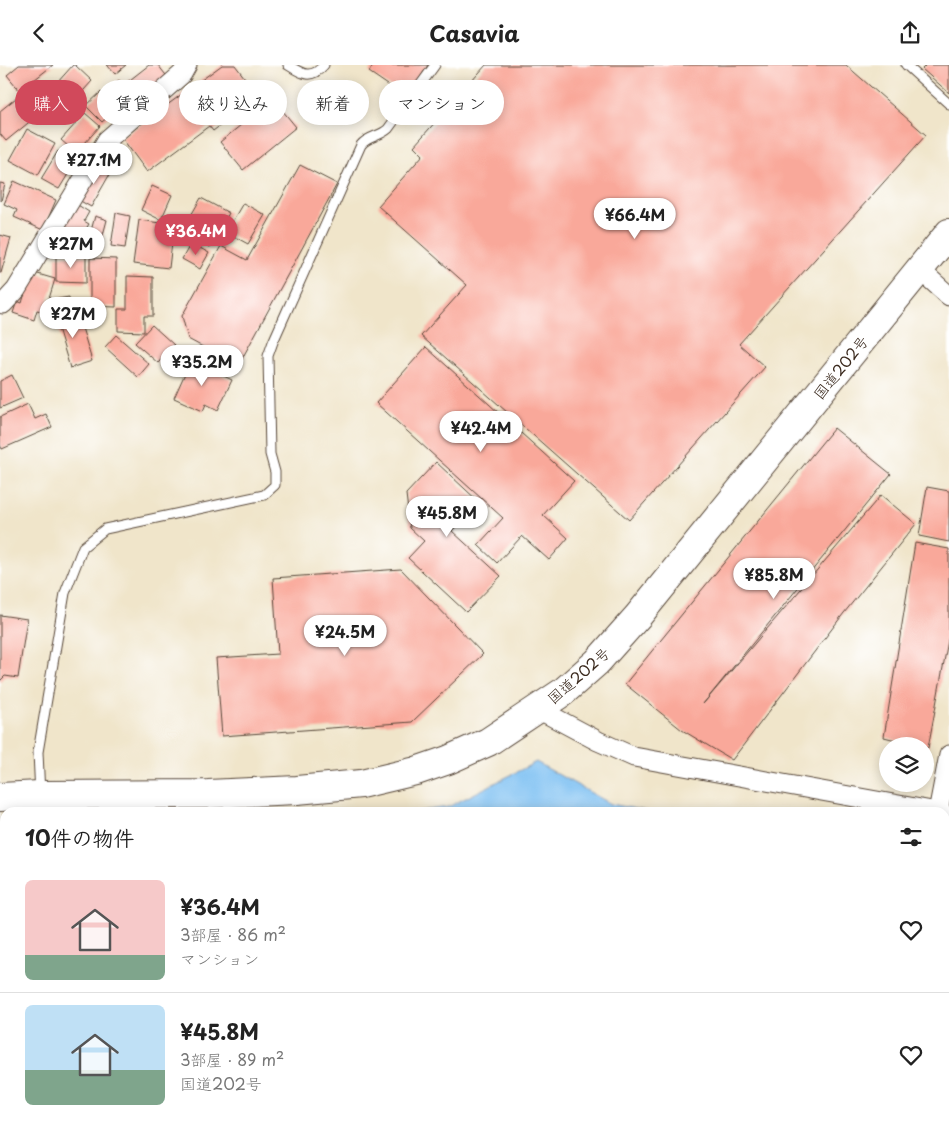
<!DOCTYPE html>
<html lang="ja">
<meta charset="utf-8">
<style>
:root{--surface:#fff;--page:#f6f6f6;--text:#222;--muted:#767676;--line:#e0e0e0;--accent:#d1495b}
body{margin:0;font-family:"Playpen Sans","Klee One",sans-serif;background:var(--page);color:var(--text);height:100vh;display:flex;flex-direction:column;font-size:19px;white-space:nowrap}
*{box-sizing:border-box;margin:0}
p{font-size:16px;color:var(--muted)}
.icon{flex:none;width:28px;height:28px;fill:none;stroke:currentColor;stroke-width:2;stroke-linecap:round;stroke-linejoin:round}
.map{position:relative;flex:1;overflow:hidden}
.details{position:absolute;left:0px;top:742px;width:950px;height:321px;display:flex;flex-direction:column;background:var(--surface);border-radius:15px 15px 0 0;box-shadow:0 2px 12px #0003}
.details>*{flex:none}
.hud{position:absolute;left:15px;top:15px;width:500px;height:45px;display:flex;gap:10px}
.buttons{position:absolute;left:879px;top:672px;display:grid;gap:10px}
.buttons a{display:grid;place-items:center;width:55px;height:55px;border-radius:50%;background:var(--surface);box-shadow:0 2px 12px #0003;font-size:25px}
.price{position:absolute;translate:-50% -42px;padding:0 11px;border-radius:18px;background:#fff;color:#222;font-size:16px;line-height:32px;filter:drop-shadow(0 1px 2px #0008)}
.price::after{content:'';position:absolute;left:50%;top:30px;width:15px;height:11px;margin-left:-8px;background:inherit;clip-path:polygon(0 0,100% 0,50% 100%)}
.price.active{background:var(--accent);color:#fff}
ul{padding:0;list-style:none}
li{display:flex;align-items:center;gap:15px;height:125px;padding:0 25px}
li+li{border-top:1px solid var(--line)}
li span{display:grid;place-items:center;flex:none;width:140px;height:100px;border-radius:8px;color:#555}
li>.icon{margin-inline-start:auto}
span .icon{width:60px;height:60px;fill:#fffc;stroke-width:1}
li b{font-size:21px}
h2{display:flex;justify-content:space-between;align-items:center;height:60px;padding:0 25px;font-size:21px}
.pill{padding:0 18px;border-radius:22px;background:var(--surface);box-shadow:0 2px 12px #0003;font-size:18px;line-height:45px}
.pill.active{background:var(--accent);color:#fff}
header{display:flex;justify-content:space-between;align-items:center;height:65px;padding:0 25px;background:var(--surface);font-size:22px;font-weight:700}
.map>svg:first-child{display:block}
.water{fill:#7cbff2;stroke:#5c7488}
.building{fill:#f9a89a}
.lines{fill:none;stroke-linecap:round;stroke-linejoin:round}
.service-casing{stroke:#564638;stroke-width:11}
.minor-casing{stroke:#564638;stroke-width:21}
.trunk-casing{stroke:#564638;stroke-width:30}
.service{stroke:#fff;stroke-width:9}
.minor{stroke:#fff;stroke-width:19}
.trunk{stroke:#fff;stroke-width:28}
.labels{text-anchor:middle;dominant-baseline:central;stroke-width:4.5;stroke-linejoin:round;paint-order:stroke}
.street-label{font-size:15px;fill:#3b2a1e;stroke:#fff}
</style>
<header><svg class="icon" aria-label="back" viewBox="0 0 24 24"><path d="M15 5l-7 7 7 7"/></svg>Casavia<svg class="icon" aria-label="share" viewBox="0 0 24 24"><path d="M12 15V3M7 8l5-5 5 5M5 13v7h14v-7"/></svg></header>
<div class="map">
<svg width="949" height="1063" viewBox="0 0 949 1063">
<rect width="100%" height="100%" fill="#fff"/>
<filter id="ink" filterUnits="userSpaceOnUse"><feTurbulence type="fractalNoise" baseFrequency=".02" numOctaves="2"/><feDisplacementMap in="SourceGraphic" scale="10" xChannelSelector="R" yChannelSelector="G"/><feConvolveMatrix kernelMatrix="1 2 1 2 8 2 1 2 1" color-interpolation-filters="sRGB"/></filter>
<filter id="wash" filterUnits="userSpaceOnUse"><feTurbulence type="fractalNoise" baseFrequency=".0096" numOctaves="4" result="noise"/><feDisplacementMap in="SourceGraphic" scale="20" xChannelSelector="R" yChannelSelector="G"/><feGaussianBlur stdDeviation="1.12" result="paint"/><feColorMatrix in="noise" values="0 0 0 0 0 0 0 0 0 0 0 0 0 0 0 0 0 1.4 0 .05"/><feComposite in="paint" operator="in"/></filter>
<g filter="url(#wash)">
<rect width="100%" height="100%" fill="#f0e5ca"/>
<g class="water">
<polygon points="536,697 611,739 651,747 414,747 448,742"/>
<polygon points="945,791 949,791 949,1063 550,1063 552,1059 945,1059"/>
</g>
<g id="blocks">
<g class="building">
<polygon points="19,0 53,0 20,26 7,10"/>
<polygon points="73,0 75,0 92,16 67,44 48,28"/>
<polygon points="107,0 126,0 115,9"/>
<polygon points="149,0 158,0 169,14 153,26 150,22 138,32 126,18"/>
<polygon points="222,0 235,0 251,21 218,46 226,56 213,66 209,61 147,107 122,73"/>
<polygon points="373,0 428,0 407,33 369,7"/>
<polygon points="486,0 846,0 926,70 739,279 765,302 629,455 421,271 467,220 378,141 423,90 414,81"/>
<polygon points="926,0 949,0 949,28 922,4"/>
<polygon points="119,15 133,32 118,43 105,26"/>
<polygon points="101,27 117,44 102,57 86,41"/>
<polygon points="16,33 33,54 6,76 0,69 0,46"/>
<polygon points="273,34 296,62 243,105 220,77"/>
<polygon points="85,48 100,61 76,88 61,75"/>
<polygon points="27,64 55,79 38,110 10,95"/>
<polygon points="58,86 76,96 59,124 41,114"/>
<polygon points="96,99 111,107 91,142 77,134"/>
<polygon points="300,100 337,119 238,301 188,274 182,251 221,181 247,195"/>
<polygon points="14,116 56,135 43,165 14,152 17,145 4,139"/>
<polygon points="0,118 5,119 1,136 0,136"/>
<polygon points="152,121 172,130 161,155 141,145"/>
<polygon points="201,133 229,148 210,182 182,166"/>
<polygon points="73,137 89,147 84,156 89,159 77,178 56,167"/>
<polygon points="243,138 265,150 248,179 226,167"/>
<polygon points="116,148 130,151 125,183 111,181"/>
<polygon points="95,151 107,155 100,181 88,177"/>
<polygon points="139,155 174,160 169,203 133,199"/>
<polygon points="0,170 11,173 1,208 0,208"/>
<polygon points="191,178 209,188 200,204 182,194"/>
<polygon points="56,191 86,191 86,218 56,217"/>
<polygon points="90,193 116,194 116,242 90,241"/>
<polygon points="31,207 55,214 45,247 37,245 34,255 13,248 17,236 22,238"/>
<polygon points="127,211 153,212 153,251 144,251 144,267 118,266 118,244 127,244"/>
<polygon points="69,232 70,241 59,242 58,234"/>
<polygon points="77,246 92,296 70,303 55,253"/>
<polygon points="152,260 174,280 158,298 135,278"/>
<polygon points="116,270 149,299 138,312 105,282"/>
<polygon points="426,282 574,416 543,450 568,473 549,495 522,471 497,498 478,480 503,453 376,338"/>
<polygon points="191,295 232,315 218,345 206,339 203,346 174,333"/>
<polygon points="12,310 23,333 0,343 0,316"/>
<polygon points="28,339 35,354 46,349 52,362 2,384 0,380 0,352"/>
<polygon points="834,363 891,409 703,639 881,430 916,459 844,548 732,695 682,665 625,619"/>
<polygon points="436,397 479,437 452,466 501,511 466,547 408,493 424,476 410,463 406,429"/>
<polygon points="927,422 949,426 949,477 919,471"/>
<polygon points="915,478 949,484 949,570 928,683 884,672"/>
<polygon points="401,504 483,589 412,657 222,671 216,593 278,589 273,513"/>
<polygon points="0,550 27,554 18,613 5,611 0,616"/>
<polygon points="123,1059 179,1059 185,1063 120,1063"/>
<polygon points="205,1059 348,1059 355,1063 212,1063"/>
</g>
</g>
</g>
<g filter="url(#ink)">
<use href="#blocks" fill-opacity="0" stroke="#564638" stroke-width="1"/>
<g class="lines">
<g class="service-casing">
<g id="service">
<path d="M288,0c14,9 23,15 36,0"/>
<polyline points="906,0 949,39"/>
<path d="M37,748l3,-18 -2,-43 27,-159 18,-46 22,-18 159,-34 11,-10v-13l-5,-18 -2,-98 5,-14 88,-197c7,-9 18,-8 27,-16l47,-64"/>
<polyline points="0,962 5,933"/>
</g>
</g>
<g class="minor-casing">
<g id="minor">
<polyline points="919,204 949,231"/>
<polyline points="3,239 16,225 107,75 182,9 187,0"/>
<polyline points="538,644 598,676 634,692 943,748"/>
<polyline points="938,747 949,690"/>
</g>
</g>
<g class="trunk-casing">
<polyline id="trunk" points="0,732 40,730 208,729 297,725 361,719 416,706 448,695 488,677 563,627 597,597 638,551 949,168"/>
</g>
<use href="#service" class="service"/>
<use href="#minor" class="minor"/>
<use href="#trunk" class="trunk"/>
</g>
</g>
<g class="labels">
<g class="street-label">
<text transform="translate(840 302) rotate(-51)">国道202号</text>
<text transform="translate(578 610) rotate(-41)">国道202号</text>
</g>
</g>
</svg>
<div class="buttons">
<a><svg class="icon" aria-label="layers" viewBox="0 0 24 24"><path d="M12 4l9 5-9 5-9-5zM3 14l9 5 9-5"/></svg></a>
</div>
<b class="price" style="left:94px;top:120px">¥27.1M</b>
<b class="price" style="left:635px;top:175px">¥66.4M</b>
<b class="price active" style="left:196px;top:191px">¥36.4M</b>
<b class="price" style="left:71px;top:204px">¥27M</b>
<b class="price" style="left:73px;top:274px">¥27M</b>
<b class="price" style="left:202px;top:322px">¥35.2M</b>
<b class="price" style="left:481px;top:388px">¥42.4M</b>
<b class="price" style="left:447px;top:473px">¥45.8M</b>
<b class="price" style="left:774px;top:535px">¥85.8M</b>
<b class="price" style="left:345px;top:592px">¥24.5M</b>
<div class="hud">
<a class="pill active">購入</a>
<a class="pill">賃貸</a>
<a class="pill">絞り込み</a>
<a class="pill">新着</a>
<a class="pill">マンション</a>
</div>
<section class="details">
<h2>10件の物件<svg class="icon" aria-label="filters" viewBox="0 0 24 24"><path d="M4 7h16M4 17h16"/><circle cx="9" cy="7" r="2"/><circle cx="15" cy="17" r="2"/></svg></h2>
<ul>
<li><span style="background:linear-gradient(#f6c9c9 75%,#7fa58c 0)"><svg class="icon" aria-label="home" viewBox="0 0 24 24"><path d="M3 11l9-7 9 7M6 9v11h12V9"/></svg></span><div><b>¥36.4M</b><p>3部屋 · 86 m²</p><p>マンション</p></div><svg class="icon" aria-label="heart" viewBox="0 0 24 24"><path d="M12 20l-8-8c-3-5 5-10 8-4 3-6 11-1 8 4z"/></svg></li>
<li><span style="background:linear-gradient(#bfe0f5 65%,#7fa58c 0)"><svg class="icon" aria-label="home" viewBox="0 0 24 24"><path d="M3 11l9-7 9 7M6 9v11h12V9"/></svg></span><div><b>¥45.8M</b><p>3部屋 · 89 m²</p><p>国道202号</p></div><svg class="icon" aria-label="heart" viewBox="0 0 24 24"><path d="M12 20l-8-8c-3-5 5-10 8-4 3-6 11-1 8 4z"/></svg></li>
</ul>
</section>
</div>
